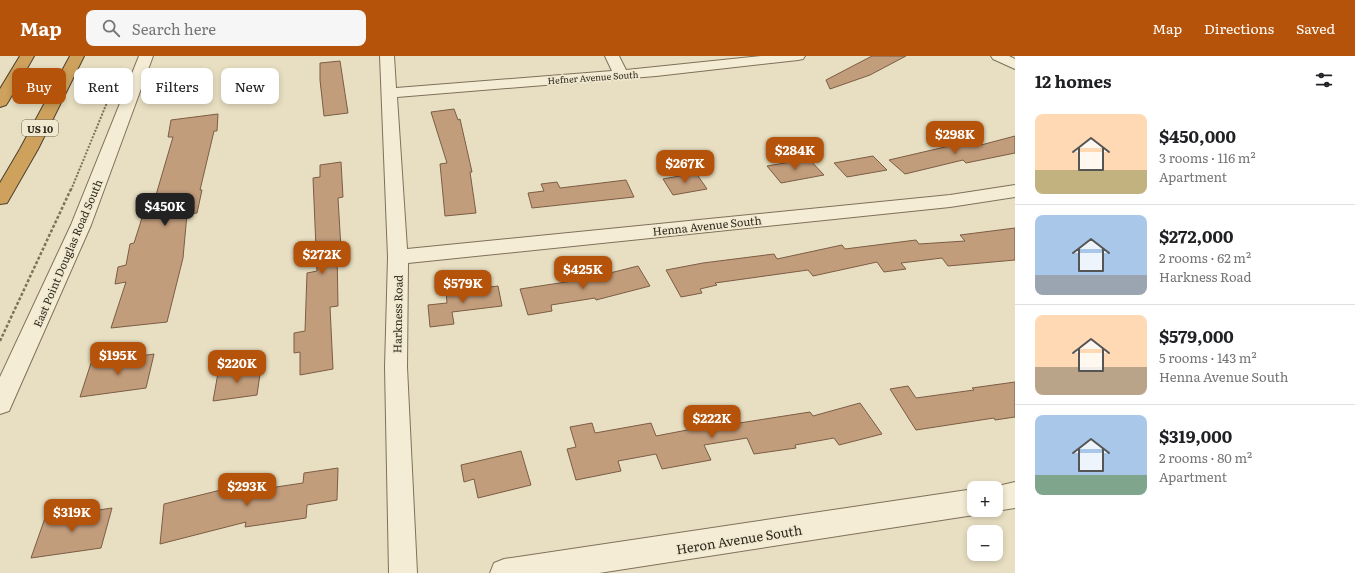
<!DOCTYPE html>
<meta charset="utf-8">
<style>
:root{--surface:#fff;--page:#f6f6f6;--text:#202124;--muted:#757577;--line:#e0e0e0;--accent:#b45309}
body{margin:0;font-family:Literata,serif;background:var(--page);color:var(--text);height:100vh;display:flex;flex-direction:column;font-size:15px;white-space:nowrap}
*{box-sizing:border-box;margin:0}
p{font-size:13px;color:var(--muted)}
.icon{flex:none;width:22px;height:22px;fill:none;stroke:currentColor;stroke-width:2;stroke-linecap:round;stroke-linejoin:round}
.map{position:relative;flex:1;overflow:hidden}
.sheet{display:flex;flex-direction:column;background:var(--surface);width:340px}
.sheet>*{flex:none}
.guide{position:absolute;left:12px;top:12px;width:380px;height:36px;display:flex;gap:8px}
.buttons{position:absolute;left:967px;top:425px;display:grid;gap:8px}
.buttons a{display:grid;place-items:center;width:36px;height:36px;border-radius:8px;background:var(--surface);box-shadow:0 2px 6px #0003;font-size:20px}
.price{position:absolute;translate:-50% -34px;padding:0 9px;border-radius:8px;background:var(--accent);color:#fff;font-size:13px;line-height:26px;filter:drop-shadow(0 1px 2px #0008)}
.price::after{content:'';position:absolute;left:50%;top:24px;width:12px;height:9px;margin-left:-6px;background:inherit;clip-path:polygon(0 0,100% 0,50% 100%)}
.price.current{background:#222;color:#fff}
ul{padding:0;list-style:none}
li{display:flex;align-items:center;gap:12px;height:100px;padding:0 20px}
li+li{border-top:1px solid var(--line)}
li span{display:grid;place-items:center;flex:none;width:112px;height:80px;border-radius:8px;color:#555}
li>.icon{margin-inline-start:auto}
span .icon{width:48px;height:48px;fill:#fffc;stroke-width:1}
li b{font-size:17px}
h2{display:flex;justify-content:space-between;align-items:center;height:48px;padding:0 20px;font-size:17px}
.chip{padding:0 14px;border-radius:8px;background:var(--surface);box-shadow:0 2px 6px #0003;font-size:14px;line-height:36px}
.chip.current{background:var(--accent);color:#fff}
header{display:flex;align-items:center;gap:24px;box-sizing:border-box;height:56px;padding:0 20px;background:var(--accent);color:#fff}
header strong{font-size:19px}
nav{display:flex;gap:22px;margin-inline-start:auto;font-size:14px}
.search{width:280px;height:36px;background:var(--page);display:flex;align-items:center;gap:10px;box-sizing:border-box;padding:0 14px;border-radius:8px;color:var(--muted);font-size:15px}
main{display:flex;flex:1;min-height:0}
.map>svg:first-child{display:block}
.building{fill:#c29d7c;stroke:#7b5d44}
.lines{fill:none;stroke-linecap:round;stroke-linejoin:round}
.minor-casing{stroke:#7f705b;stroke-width:2}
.tertiary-casing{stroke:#7f705b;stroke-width:2}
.motorway-casing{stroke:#4d3f2f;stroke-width:2}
.path-far1{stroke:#7f705b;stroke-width:2;stroke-dasharray:2 1.5;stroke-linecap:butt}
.path{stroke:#7f705b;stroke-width:2.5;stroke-dasharray:3 2;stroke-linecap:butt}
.minor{fill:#f4ecd4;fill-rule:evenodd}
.tertiary{fill:#f4ecd4;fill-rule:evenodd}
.motorway{fill:#cea25c;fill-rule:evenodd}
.labels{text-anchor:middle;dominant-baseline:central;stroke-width:3.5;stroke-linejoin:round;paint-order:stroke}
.far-street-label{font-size:9px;fill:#31281e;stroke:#f0e9d0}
.shield{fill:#f0e9d0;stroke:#6a6253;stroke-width:1}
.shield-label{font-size:10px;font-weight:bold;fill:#31281e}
.street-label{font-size:11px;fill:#31281e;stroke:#f0e9d0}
.near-street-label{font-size:13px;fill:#31281e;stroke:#f0e9d0}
</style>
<header>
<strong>Map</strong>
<div class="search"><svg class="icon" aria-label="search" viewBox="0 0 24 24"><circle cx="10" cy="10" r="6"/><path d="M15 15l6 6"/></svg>Search here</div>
<nav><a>Map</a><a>Directions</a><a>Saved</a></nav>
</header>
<main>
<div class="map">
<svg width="1015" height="517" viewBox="0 0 1015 517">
<rect width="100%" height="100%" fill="#e8dfc2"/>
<g class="building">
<polygon points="872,0 906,0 870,19 830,33 826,24"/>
<polygon points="340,5 348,57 324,60 320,24 320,7"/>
<polygon points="454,53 458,64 460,63 472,116 470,116 476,157 445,160 440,108 447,107 431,56"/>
<polygon points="218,58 217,75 214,75 200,134 202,134 197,157 187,158 183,202 167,266 111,272 126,226 115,228 118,211 126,209 130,188 134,187 149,140 156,139 173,81 168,81 171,64"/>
<polygon points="1015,80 1015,97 966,107 963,104 905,118 889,104 975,84 981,89"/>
<polygon points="873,100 887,114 847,121 834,107"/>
<polygon points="809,103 824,119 781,127 767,110"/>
<polygon points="341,106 343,141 338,142 341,193 337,194 338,250 330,251 333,313 300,319 300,296 294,297 294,277 305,275 307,217 317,215 313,122 320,121 320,109"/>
<polygon points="696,117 707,133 673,139 663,123"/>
<polygon points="626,124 634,141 532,152 528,137 544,135 541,128 557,126 560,132"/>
<polygon points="1015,172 1015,204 948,210 942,202 901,207 906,213 884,216 877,206 813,220 808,214 715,227 717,229 700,233 702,237 681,241 666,214 703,207 774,198 777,203 842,189 845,193 916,184 919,188 965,185 960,179"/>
<polygon points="638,210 650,230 596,244 595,242 551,249 552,255 528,259 520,233 586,223"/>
<polygon points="498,230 502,250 452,256 454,268 430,271 428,249 447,247 446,236"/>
<polygon points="154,298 146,332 80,341 91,307"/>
<polygon points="261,311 257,339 213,345 218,317"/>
<polygon points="1015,326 1015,361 995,364 994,362 916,374 890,333 908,330 916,342 974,334 972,332"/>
<polygon points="860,347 882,378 839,389 834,382 795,389 796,392 754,398 747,382 704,389 711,404 662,413 656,398 618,405 621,415 576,424 567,393 576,391 570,371 592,367 595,377 651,367 656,380 708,370 705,363 728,359 733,368 810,356 813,360"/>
<polygon points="521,395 531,429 478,442 474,423 464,426 461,409"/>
<polygon points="338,412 337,444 307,449 306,462 245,471 246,466 160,488 164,448 229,432 229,438 303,427 304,417"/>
<polygon points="112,452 101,492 31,502 45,462"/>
</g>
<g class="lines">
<g class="minor-casing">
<g id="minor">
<polygon points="380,0 394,0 396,32 612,15 605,0 619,0 626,14 761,0 805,0 803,3 798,4 656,20 397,41 407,193 950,139 1015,129 1015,141 950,151 408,207 407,311 417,517 389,517 385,311 388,201"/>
<polygon points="1015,426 1015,452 996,455 993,454 996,454 996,432 989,432"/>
<polygon points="974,433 974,454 984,454 974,459 599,517 490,517 494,507 504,503"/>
</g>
</g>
<g class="tertiary-casing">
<g id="tertiary">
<polygon points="139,0 153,0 91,169 9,355 0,358 0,321 71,169"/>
<polygon points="991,0 1009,0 1015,3 1015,13 993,3"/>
</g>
</g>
<g class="motorway-casing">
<g id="motorway">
<polygon points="20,0 34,0 8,46 6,49 0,51 0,33"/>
<polygon points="70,0 84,0 38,93 7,147 0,148 0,127 20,93"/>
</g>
</g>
<polyline class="path-far1" points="71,134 113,32"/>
<polyline class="path" points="0,285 71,133"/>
<use href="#minor" class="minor"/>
<use href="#tertiary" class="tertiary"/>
<use href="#motorway" class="motorway"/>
</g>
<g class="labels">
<g class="far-street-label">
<text transform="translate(593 21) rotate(-4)">Hefner Avenue South</text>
</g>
<rect class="shield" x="22" y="64" width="36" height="16" rx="3"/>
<g class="shield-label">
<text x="40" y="72">US 10</text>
</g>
<g class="street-label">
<text transform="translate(707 169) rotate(-6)">Henna Avenue South</text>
<text transform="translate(67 197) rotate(-67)">East Point Douglas Road South</text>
<text transform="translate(397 258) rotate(-89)">Harkness Road</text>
</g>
<g class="near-street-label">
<text transform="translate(739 483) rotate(-9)">Heron Avenue South</text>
</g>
</g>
</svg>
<div class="buttons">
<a>+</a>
<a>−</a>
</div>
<b class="price" style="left:955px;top:99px">$298K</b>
<b class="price" style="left:795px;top:115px">$284K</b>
<b class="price" style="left:685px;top:128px">$267K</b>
<b class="price current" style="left:165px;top:171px">$450K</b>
<b class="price" style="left:322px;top:219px">$272K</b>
<b class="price" style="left:583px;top:234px">$425K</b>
<b class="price" style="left:463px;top:248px">$579K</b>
<b class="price" style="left:118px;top:320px">$195K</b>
<b class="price" style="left:237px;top:328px">$220K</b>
<b class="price" style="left:712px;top:383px">$222K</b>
<b class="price" style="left:247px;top:451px">$293K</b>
<b class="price" style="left:72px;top:477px">$319K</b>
<div class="guide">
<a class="chip current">Buy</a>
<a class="chip">Rent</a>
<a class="chip">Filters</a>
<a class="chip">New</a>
</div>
</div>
<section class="sheet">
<h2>12 homes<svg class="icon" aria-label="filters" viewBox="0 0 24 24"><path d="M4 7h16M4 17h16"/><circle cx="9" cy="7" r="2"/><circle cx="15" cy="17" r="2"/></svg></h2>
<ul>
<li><span style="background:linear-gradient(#ffd9b3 70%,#c2b280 0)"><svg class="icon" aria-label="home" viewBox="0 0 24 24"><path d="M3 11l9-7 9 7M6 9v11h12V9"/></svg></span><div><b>$450,000</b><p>3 rooms · 116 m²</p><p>Apartment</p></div></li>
<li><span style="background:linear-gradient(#a9c7e8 75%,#9aa5b1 0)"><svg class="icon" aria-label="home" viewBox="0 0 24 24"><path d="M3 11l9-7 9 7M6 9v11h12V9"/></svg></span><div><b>$272,000</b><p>2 rooms · 62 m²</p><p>Harkness Road</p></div></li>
<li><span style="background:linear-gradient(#ffd9b3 65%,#b9a48a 0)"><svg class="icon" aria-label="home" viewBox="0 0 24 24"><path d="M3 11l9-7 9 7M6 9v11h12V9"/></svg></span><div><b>$579,000</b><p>5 rooms · 143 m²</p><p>Henna Avenue South</p></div></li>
<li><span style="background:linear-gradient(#a9c7e8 75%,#7fa58c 0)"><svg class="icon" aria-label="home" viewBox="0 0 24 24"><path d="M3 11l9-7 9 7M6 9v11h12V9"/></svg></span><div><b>$319,000</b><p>2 rooms · 80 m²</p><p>Apartment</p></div></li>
</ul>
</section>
</main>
